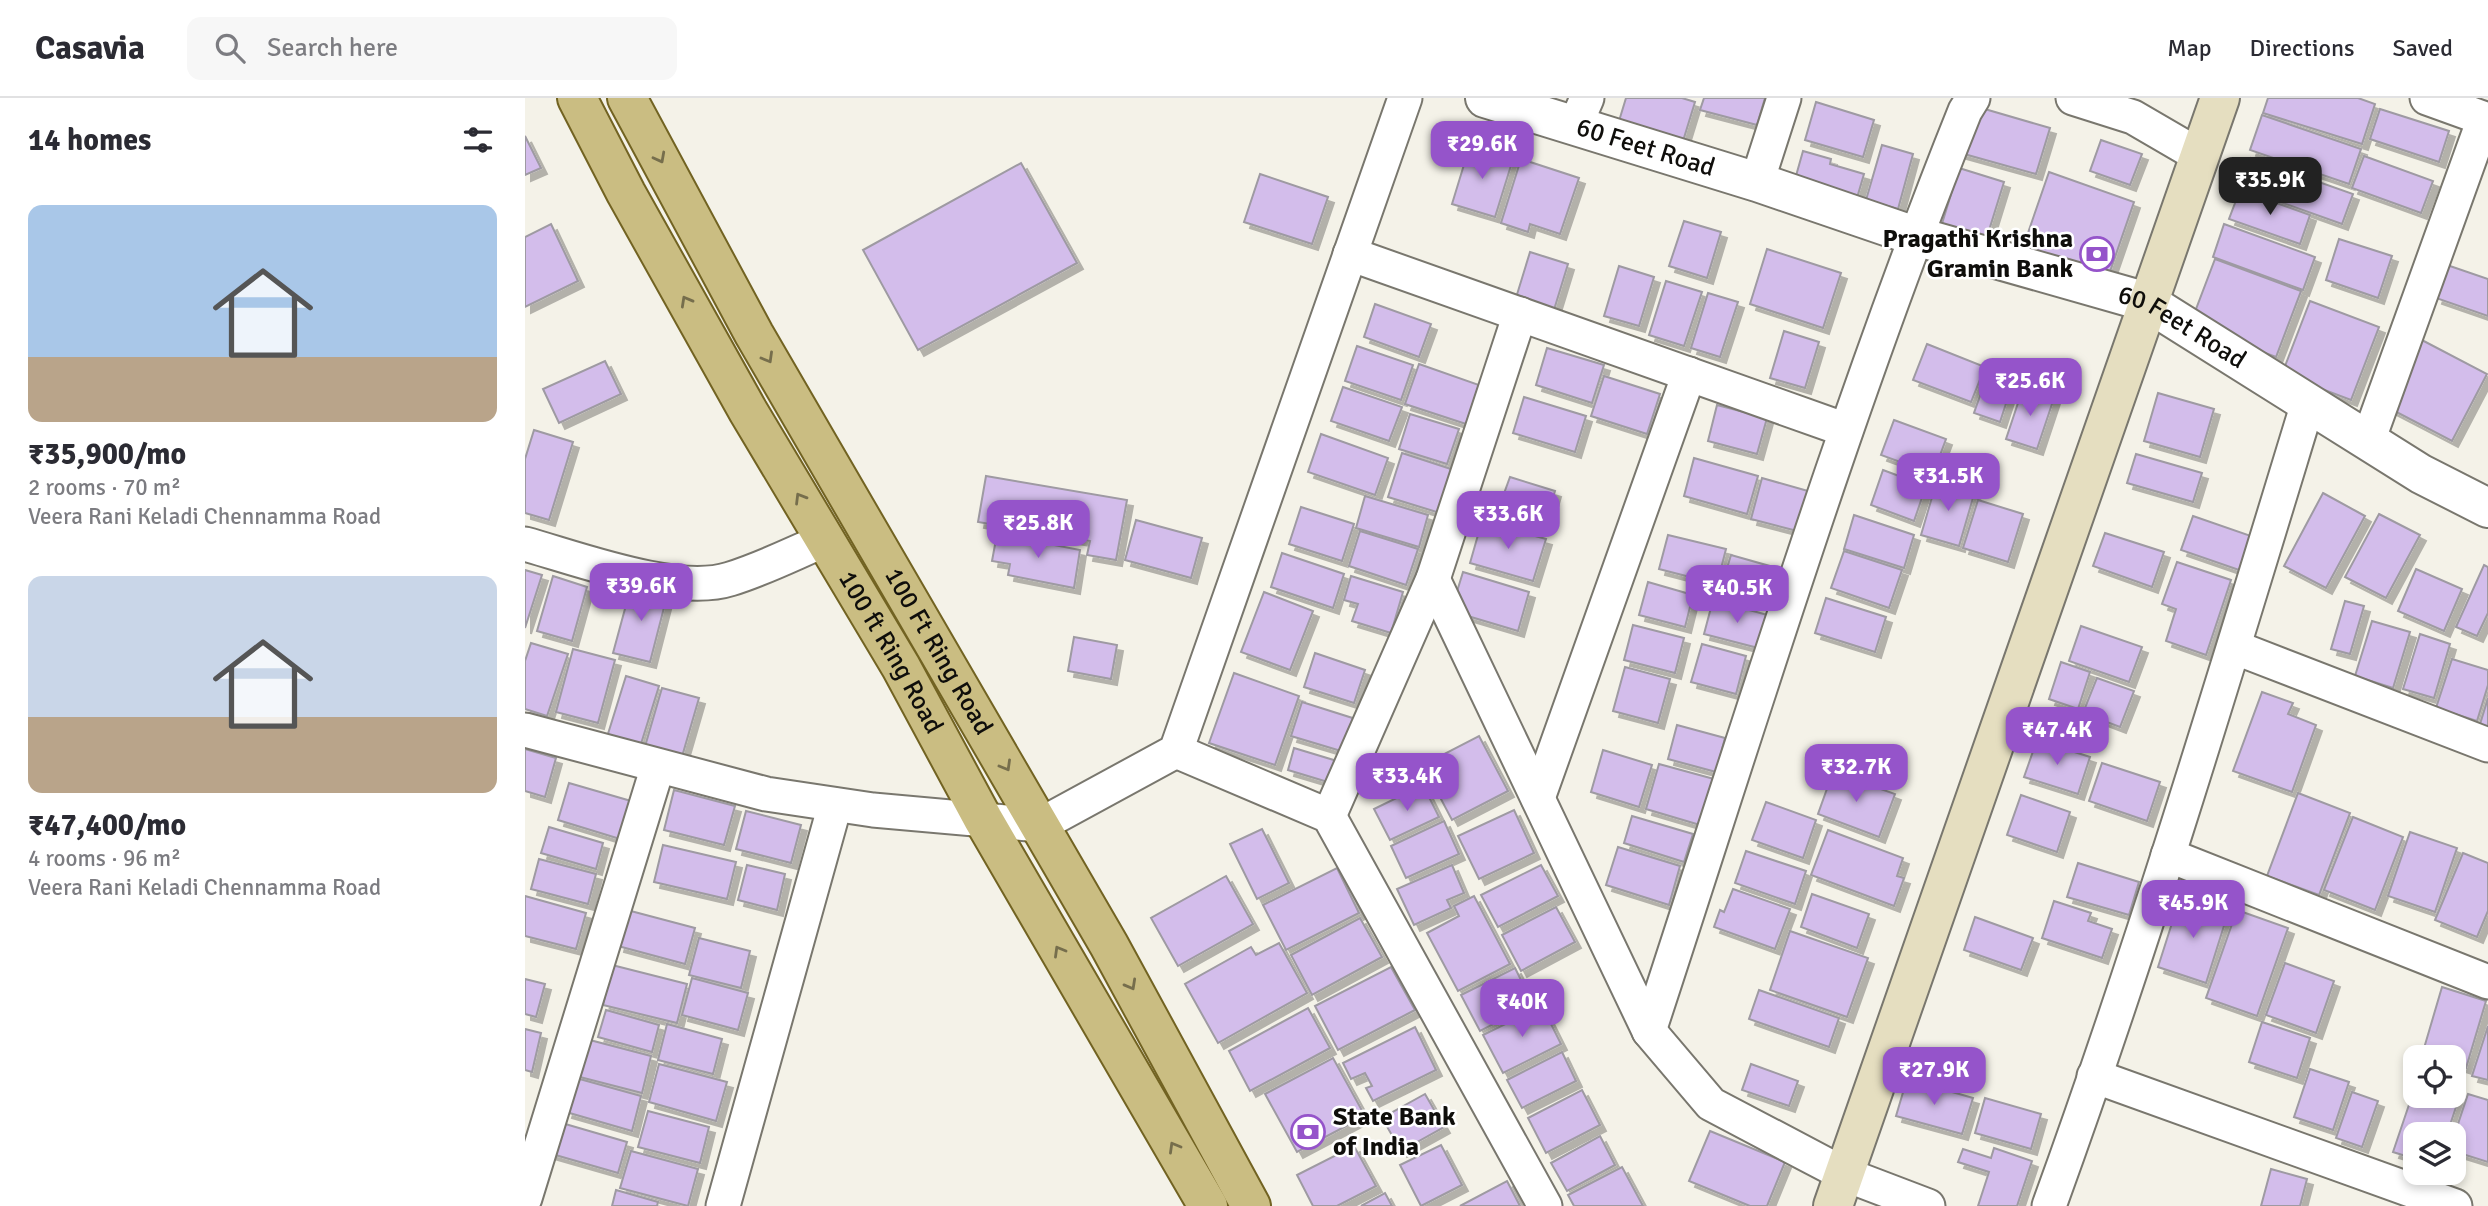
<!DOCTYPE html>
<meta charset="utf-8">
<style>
:root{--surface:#fff;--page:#f7f7f7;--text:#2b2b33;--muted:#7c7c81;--line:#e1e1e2;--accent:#9554ca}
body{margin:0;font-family:Signika,sans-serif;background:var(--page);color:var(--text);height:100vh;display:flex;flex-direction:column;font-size:26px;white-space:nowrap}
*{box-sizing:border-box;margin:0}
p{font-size:23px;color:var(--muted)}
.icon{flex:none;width:38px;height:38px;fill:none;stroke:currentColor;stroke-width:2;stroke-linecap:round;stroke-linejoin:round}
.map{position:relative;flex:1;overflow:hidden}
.panel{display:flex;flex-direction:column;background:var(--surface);width:525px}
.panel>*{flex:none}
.tools{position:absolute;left:1878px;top:947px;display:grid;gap:14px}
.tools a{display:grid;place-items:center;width:63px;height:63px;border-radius:14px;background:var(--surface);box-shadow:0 4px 10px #0003;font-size:35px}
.price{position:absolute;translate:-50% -60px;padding:0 16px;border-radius:14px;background:var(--accent);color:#fff;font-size:23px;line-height:46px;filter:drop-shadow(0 2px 4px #0008)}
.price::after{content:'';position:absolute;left:50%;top:42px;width:21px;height:16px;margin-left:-10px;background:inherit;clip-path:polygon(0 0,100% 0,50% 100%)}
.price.selected{background:#222;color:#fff}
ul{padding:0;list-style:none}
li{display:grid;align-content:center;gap:14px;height:371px;padding:0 28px}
li span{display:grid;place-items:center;height:217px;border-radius:14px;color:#555}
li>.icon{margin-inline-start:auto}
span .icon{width:126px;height:126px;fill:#fffc;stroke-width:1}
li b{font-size:30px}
h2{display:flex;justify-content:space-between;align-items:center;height:84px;padding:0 28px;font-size:30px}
header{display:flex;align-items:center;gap:42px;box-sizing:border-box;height:98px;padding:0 35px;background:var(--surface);border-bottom:2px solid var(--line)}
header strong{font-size:33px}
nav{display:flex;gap:38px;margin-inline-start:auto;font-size:24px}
.search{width:490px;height:63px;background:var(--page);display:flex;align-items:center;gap:18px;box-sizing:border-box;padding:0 24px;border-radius:14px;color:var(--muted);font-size:26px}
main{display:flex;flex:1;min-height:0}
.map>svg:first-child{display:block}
.building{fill:#d3bdeb;stroke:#9e9aa2;stroke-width:2;filter:url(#shadow)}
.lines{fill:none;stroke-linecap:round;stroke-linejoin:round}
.minor-casing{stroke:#79776e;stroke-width:37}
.tertiary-casing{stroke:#79776e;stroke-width:42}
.secondary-casing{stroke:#79776e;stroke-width:42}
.primary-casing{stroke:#726322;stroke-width:42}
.minor{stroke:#fff;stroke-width:33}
.tertiary{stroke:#fff;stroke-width:38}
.secondary{stroke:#e5dec0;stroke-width:38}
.primary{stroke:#cabd82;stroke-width:38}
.oneway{stroke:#766e4c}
.labels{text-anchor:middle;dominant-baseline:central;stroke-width:5;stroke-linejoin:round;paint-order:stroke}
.street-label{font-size:26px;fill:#0f0e0b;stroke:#fff}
.poi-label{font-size:26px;font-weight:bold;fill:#0f0e0b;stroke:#fff;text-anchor:end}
</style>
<header>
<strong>Casavia</strong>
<div class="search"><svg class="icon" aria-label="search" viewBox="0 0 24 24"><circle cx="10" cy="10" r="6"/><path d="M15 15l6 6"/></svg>Search here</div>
<nav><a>Map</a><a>Directions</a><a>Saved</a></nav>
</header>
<main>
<section class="panel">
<h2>14 homes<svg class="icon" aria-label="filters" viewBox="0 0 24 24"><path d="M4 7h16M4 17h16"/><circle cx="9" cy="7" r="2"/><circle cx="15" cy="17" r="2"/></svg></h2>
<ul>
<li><span style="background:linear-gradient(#a9c7e8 70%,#b9a48a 0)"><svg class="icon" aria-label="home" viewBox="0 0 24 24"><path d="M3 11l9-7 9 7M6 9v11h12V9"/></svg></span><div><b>₹35,900/mo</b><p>2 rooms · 70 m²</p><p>Veera Rani Keladi Chennamma Road</p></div></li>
<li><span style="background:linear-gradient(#c9d6e8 65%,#b9a48a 0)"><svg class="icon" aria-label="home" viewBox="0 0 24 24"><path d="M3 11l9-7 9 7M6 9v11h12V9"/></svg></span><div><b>₹47,400/mo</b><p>4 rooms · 96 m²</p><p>Veera Rani Keladi Chennamma Road</p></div></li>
</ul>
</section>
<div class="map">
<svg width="1963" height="1108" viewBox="0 0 1963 1108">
<defs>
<filter id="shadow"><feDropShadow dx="6" dy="6" stdDeviation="0" flood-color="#0004"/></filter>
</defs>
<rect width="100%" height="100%" fill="#f4f2e8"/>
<g class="building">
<polygon points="1101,0 1157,0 1170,4 1158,43 1094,23"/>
<polygon points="1179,0 1240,0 1232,27 1175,12"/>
<polygon points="1743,0 1833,0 1850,6 1837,46 1738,15"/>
<polygon points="1291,4 1349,22 1338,59 1280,42"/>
<polygon points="1446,7 1525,30 1511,76 1432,54"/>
<polygon points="1855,11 1924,33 1914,64 1845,41"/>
<polygon points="1737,17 1836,51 1824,86 1725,52"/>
<polygon points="0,38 16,70 0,77"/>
<polygon points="1576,42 1617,56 1605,87 1565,73"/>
<polygon points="945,47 988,61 970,119 927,106"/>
<polygon points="1357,47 1388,56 1373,111 1341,102"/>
<polygon points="1278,53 1306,61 1305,66 1339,76 1329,110 1267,92"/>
<polygon points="1839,58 1908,83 1896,115 1827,90"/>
<polygon points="1726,60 1828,96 1817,126 1716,90"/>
<polygon points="996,61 1054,80 1035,136 1005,126 1003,134 976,125"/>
<polygon points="496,65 552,165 393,252 338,152"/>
<polygon points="1434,70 1479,84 1461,142 1416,129"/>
<polygon points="1524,74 1609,104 1580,188 1495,158"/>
<polygon points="735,76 803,99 787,146 719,124"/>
<polygon points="1715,92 1785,117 1775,146 1704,121"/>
<polygon points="1159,123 1196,134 1182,180 1144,168"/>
<polygon points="26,126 53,183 0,209 0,139"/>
<polygon points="1699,126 1790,159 1778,192 1688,159"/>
<polygon points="1814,141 1867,158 1853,200 1801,182"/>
<polygon points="1242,151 1316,175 1298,230 1225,206"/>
<polygon points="1005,154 1043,166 1028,215 990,203"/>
<polygon points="1690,161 1776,193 1751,259 1665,227"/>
<polygon points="1922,167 1963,181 1963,218 1911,200"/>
<polygon points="1094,168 1129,179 1114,228 1079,218"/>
<polygon points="1141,183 1177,194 1159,248 1124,237"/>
<polygon points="1183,195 1213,204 1195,259 1166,250"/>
<polygon points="1785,203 1854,229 1826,302 1757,276"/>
<polygon points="850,206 906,226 894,259 839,239"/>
<polygon points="1259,233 1294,244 1280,290 1245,280"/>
<polygon points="1893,240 1962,276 1927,343 1858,307"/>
<polygon points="1402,246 1460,269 1446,304 1388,282"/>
<polygon points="832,248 888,267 876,302 820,283"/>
<polygon points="1022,250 1079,267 1067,305 1011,287"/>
<polygon points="80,263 96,296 34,325 18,291"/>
<polygon points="894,266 954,287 941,326 880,306"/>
<polygon points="1463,275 1488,284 1475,324 1449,315"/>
<polygon points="1079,278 1135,296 1122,336 1066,318"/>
<polygon points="818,289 877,309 864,343 806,323"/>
<polygon points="1498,290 1529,300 1512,351 1481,341"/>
<polygon points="1633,295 1689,311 1675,359 1619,343"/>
<polygon points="999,299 1061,318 1050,354 988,335"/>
<polygon points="1192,307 1242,320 1232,356 1183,343"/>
<polygon points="885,316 934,331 922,366 874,351"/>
<polygon points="1369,322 1421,341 1408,376 1356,357"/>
<polygon points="9,332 48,344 24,422 0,415 0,361"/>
<polygon points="796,336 863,360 850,397 783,374"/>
<polygon points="877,355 929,372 915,415 863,399"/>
<polygon points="1611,356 1677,375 1668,404 1602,385"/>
<polygon points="1169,360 1233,378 1222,416 1159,398"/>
<polygon points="1358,372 1401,388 1389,423 1346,407"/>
<polygon points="461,378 602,402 591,462 562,457 565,443 453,424"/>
<polygon points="985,379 1030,393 1020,427 973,412"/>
<polygon points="1237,380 1290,395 1280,435 1226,421"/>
<polygon points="1412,382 1450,393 1434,448 1396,437"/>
<polygon points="1798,395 1840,418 1801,490 1759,468"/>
<polygon points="840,398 903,417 894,449 831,430"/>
<polygon points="1453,402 1498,416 1483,464 1438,450"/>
<polygon points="776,409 829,426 817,463 764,446"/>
<polygon points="1854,416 1895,437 1861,500 1820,479"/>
<polygon points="1329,417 1389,437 1379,470 1319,451"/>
<polygon points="1668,418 1726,438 1714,472 1656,452"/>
<polygon points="611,422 677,440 666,480 600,462"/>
<polygon points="957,423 1021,441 1008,483 945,465"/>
<polygon points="835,433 893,451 881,487 824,468"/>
<polygon points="1580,435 1639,454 1627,489 1568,468"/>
<polygon points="472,436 555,452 549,490 483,477 485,466 467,463"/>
<polygon points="1143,437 1201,451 1192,486 1134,471"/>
<polygon points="1319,453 1377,472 1364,510 1306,490"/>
<polygon points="757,455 819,476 808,510 746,489"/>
<polygon points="1206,457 1259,472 1249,506 1196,490"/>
<polygon points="1652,464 1706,482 1681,557 1641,543 1651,511 1637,506"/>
<polygon points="1959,467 1963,469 1963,515 1952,538 1931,529"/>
<polygon points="1891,471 1937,491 1919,533 1873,513"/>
<polygon points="0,472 17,477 0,530"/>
<polygon points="938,474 1004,494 993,533 926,513"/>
<polygon points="28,478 62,489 47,543 12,533"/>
<polygon points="826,478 878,494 866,535 827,523 833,506 819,502"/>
<polygon points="1123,484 1168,497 1160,529 1114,517"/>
<polygon points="107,485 143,494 125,564 88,555"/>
<polygon points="739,494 788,513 765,572 716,554"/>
<polygon points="1301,500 1361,519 1350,554 1290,535"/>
<polygon points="1188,502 1246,518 1237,551 1179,536"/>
<polygon points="1820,503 1839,508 1825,556 1806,551"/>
<polygon points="1847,523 1885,534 1868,590 1830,578"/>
<polygon points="1108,527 1159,540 1150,575 1099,562"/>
<polygon points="1556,528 1617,549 1604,584 1544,563"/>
<polygon points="1895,536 1925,546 1909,600 1878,591"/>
<polygon points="549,539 592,547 586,581 543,573"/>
<polygon points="6,545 43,556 22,618 0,611 0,563"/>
<polygon points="1177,546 1221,558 1211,596 1166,584"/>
<polygon points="48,551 90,562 73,625 31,614"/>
<polygon points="790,555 840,572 829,605 779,589"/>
<polygon points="1927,561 1963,572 1963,587 1952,623 1911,610"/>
<polygon points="1536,564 1565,574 1553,611 1524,601"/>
<polygon points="1100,569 1145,581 1133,625 1088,613"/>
<polygon points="709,575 774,598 750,667 684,645"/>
<polygon points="101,578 134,588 115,649 82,639"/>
<polygon points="1572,580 1609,593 1595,629 1558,615"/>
<polygon points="137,590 174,600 156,662 119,652"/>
<polygon points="1737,594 1768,605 1763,616 1791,627 1767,694 1708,673"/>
<polygon points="1963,600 1963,639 1952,636"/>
<polygon points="777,604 837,623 826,656 766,638"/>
<polygon points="1152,627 1200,640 1191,674 1143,661"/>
<polygon points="954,638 983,693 927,722 898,667"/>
<polygon points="1512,642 1565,659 1553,696 1499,679"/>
<polygon points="769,650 812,663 806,685 763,672"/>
<polygon points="0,651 31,660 20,699 0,693"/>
<polygon points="1078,652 1127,667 1114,709 1066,694"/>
<polygon points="1577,665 1635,684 1622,723 1564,703"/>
<polygon points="1134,666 1189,681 1175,727 1121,711"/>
<polygon points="1308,674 1370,696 1354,739 1293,716"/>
<polygon points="44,685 106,703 95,741 33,722"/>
<polygon points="898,687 914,719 865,742 849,711"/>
<polygon points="149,692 210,708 199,747 139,732"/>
<polygon points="1773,695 1825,715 1794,797 1742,778"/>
<polygon points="1496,697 1545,714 1532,754 1482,737"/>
<polygon points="1241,704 1291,722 1278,760 1227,742"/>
<polygon points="989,712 1009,755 954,781 933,738"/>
<polygon points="221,713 276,727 266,765 211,751"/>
<polygon points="1107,718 1168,736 1159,764 1099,745"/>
<polygon points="1828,719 1878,739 1850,812 1799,792"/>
<polygon points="919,723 934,756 881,780 866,748"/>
<polygon points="24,729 78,745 71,771 16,755"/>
<polygon points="737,731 764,785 732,801 705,746"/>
<polygon points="1303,732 1378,760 1372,778 1379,780 1369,808 1286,777"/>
<polygon points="1885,734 1932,750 1910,814 1863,798"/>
<polygon points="138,747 211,764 202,801 129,784"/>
<polygon points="1093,749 1155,768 1144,807 1081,787"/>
<polygon points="1221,753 1281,773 1270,806 1210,785"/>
<polygon points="1938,755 1963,765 1963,813 1952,839 1910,822"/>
<polygon points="14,761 71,776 63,806 6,791"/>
<polygon points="1553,765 1614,784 1604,817 1542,799"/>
<polygon points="222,767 260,776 252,812 213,802"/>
<polygon points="927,767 939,795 922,802 926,810 889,827 872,791"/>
<polygon points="1016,767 1033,798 973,829 956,797"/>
<polygon points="812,770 834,815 761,852 738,807"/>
<polygon points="701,778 728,826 653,868 626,820"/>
<polygon points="1208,791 1265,811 1250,851 1189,829 1195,812 1199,814"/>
<polygon points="1287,796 1344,816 1332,850 1276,829"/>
<polygon points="0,798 61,815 51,851 0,838"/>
<polygon points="949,798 985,866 933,893 902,835 934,818 929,808"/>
<polygon points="1655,800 1703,815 1681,885 1633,869"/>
<polygon points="1529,803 1566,815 1563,823 1587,831 1577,860 1517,840"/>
<polygon points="1031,809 1050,844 996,873 977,837"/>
<polygon points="102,812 170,830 160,866 93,848"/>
<polygon points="1712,812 1763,830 1732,918 1681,900"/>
<polygon points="1450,819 1508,840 1496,872 1439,852"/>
<polygon points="835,820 857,859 787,897 766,857"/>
<polygon points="1265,833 1343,860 1322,919 1245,892"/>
<polygon points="174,840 225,853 216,890 164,877"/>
<polygon points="754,845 782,895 693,945 660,886 726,849 731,857"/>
<polygon points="1760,865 1809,883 1791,935 1741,917"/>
<polygon points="87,867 162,886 152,925 78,907"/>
<polygon points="866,869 890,912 813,952 790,908"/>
<polygon points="990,870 1008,906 955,933 936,897"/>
<polygon points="167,880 223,895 213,932 157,917"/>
<polygon points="0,881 20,886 11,919 0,916"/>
<polygon points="1917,889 1961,903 1941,970 1928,966 1928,959 1897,957"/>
<polygon points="1234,892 1314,920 1304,949 1224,921"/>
<polygon points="1017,908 1036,946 978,975 958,937"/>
<polygon points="783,910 805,950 725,993 704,953"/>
<polygon points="81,912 134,927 127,954 73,939"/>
<polygon points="1737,924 1785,940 1772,980 1724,964"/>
<polygon points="142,926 197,941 188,976 133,962"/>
<polygon points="1963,928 1963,982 1947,978"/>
<polygon points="890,929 911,972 848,1003 841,990 847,988 840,975 826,981 818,965"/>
<polygon points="0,931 16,935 7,974 0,972"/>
<polygon points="61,941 126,958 117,995 51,978"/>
<polygon points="1037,954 1051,983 997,1010 982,982"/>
<polygon points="808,960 840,1018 772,1054 740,996"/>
<polygon points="134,966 202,984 191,1023 124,1004"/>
<polygon points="1226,966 1273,983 1264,1008 1217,992"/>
<polygon points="1785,971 1824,984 1808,1032 1769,1019"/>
<polygon points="51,980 116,998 107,1033 41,1014"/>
<polygon points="1382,981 1448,1000 1437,1036 1371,1018"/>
<polygon points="1890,989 1890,998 1927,998 1934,1000 1922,1036 1890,1036 1890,1061 1868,1054"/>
<polygon points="1057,992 1075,1027 1021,1055 1003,1020"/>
<polygon points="1827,994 1853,1003 1837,1049 1811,1040"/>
<polygon points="900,996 919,1029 876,1053 857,1020"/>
<polygon points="1943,996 1963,1002 1963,1064 1928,1053 1928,1041"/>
<polygon points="1460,1000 1516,1016 1506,1051 1450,1035"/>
<polygon points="123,1013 184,1029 175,1065 113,1049"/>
<polygon points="30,1023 102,1044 93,1075 20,1054"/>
<polygon points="1185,1033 1260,1064 1242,1108 1225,1108 1164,1083"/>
<polygon points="1075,1038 1090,1067 1042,1093 1026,1065"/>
<polygon points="916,1047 937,1087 896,1108 875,1067"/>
<polygon points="829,1048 851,1088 812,1108 788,1108 772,1077"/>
<polygon points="1469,1050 1507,1063 1492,1108 1453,1108 1464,1074 1433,1064 1438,1051 1466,1060"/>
<polygon points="106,1053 173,1071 163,1108 95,1090"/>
<polygon points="1097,1069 1118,1108 1049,1108 1043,1097"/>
<polygon points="1746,1071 1782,1081 1775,1108 1736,1108"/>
<polygon points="982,1083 995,1108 935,1108"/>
<polygon points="91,1092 133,1104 132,1108 87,1108"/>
<polygon points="860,1095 867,1108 836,1108"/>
</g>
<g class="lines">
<g class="minor-casing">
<g id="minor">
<polyline points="1548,0 1608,19 1675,58"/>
<polyline points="1902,0 1963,22"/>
<polyline points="1050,28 1062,0"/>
<polyline points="1232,84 1259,0"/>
<polyline points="825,156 1321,332"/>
<polyline points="1843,343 1959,21"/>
<path d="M0,446c54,15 152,52 205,35 33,-10 64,-26 95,-39"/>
<polyline points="908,481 1124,933 1186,1006 1319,1076 1403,1108"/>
<polyline points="1709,549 1963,647"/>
<polyline points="0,632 241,696 348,712 515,727 651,653 880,0"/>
<polyline points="651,653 804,718 1020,1108"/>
<polyline points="1013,700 1164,276"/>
<polyline points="804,718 908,481 995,216"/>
<polyline points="1643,757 1963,884"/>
<path d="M1124,933c101,-308 195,-619 316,-920l8,-13"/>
<polyline points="1569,978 1930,1108"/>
<polyline points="0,1100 133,668"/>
<polyline points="198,1108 310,707"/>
<path d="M1524,1108c96,-264 177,-534 259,-803"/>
</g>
</g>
<g class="tertiary-casing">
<g id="tertiary">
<path id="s1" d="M960,0l272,84 158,54 232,66 274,172 67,34"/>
</g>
</g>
<g class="secondary-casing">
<polyline id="secondary" points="1308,1108 1695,0"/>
</g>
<g class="primary-casing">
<g id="primary">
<path id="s2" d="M52,0l49,95 122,218 153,256 82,152 225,387"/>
<path id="s3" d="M102,0l127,236 355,611 142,261"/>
</g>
</g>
<use href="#minor" class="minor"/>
<use href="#tertiary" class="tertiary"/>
<use href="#secondary" class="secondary"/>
<use href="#primary" class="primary"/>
</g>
<defs><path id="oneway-chevron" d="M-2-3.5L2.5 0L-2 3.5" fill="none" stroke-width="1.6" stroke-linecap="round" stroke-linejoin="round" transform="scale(1.75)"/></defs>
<g class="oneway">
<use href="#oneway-chevron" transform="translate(135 60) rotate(62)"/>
<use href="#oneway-chevron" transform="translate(161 203) rotate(-119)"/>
<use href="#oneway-chevron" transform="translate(243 260) rotate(60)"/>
<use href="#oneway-chevron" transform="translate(275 400) rotate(-121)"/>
<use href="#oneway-chevron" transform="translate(481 668) rotate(60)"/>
<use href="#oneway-chevron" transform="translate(534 853) rotate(-120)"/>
<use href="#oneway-chevron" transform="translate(606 887) rotate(61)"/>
<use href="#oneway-chevron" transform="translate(649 1049) rotate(-120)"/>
</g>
<defs>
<g id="bank-ring" transform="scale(1.75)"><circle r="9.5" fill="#fff" stroke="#9554ca" stroke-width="1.5"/><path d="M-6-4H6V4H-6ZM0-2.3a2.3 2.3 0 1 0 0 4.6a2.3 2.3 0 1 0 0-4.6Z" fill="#9554ca"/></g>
</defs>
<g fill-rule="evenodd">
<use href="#bank-ring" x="1572" y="156"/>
<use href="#bank-ring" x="783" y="1034"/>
</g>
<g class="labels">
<g class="street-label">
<text stroke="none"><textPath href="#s1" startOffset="168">60 Feet Road</textPath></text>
<text stroke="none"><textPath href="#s1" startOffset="735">60 Feet Road</textPath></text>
<text stroke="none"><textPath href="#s3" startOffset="635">100 Ft Ring Road</textPath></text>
<text stroke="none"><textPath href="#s2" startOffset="637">100 ft Ring Road</textPath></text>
</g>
<g class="poi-label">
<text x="1548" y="141">Pragathi Krishna<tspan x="1548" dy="30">Gramin Bank</tspan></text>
<text x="808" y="1019" text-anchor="start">State Bank<tspan x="808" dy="30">of India</tspan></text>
</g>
</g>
</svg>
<div class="tools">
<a><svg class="icon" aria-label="locate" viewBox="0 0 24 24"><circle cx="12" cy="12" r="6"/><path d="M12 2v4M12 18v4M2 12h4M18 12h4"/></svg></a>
<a><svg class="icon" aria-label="layers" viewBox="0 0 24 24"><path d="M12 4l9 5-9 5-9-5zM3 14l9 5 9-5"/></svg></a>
</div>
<b class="price" style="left:957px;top:83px">₹29.6K</b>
<b class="price selected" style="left:1745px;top:119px">₹35.9K</b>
<b class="price" style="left:1505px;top:320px">₹25.6K</b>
<b class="price" style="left:1423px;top:415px">₹31.5K</b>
<b class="price" style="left:983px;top:453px">₹33.6K</b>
<b class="price" style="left:513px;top:462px">₹25.8K</b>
<b class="price" style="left:116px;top:525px">₹39.6K</b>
<b class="price" style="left:1212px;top:527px">₹40.5K</b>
<b class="price" style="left:1532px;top:669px">₹47.4K</b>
<b class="price" style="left:1331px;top:706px">₹32.7K</b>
<b class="price" style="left:882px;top:715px">₹33.4K</b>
<b class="price" style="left:1668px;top:842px">₹45.9K</b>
<b class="price" style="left:997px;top:941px">₹40K</b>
<b class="price" style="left:1409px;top:1009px">₹27.9K</b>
</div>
</main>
